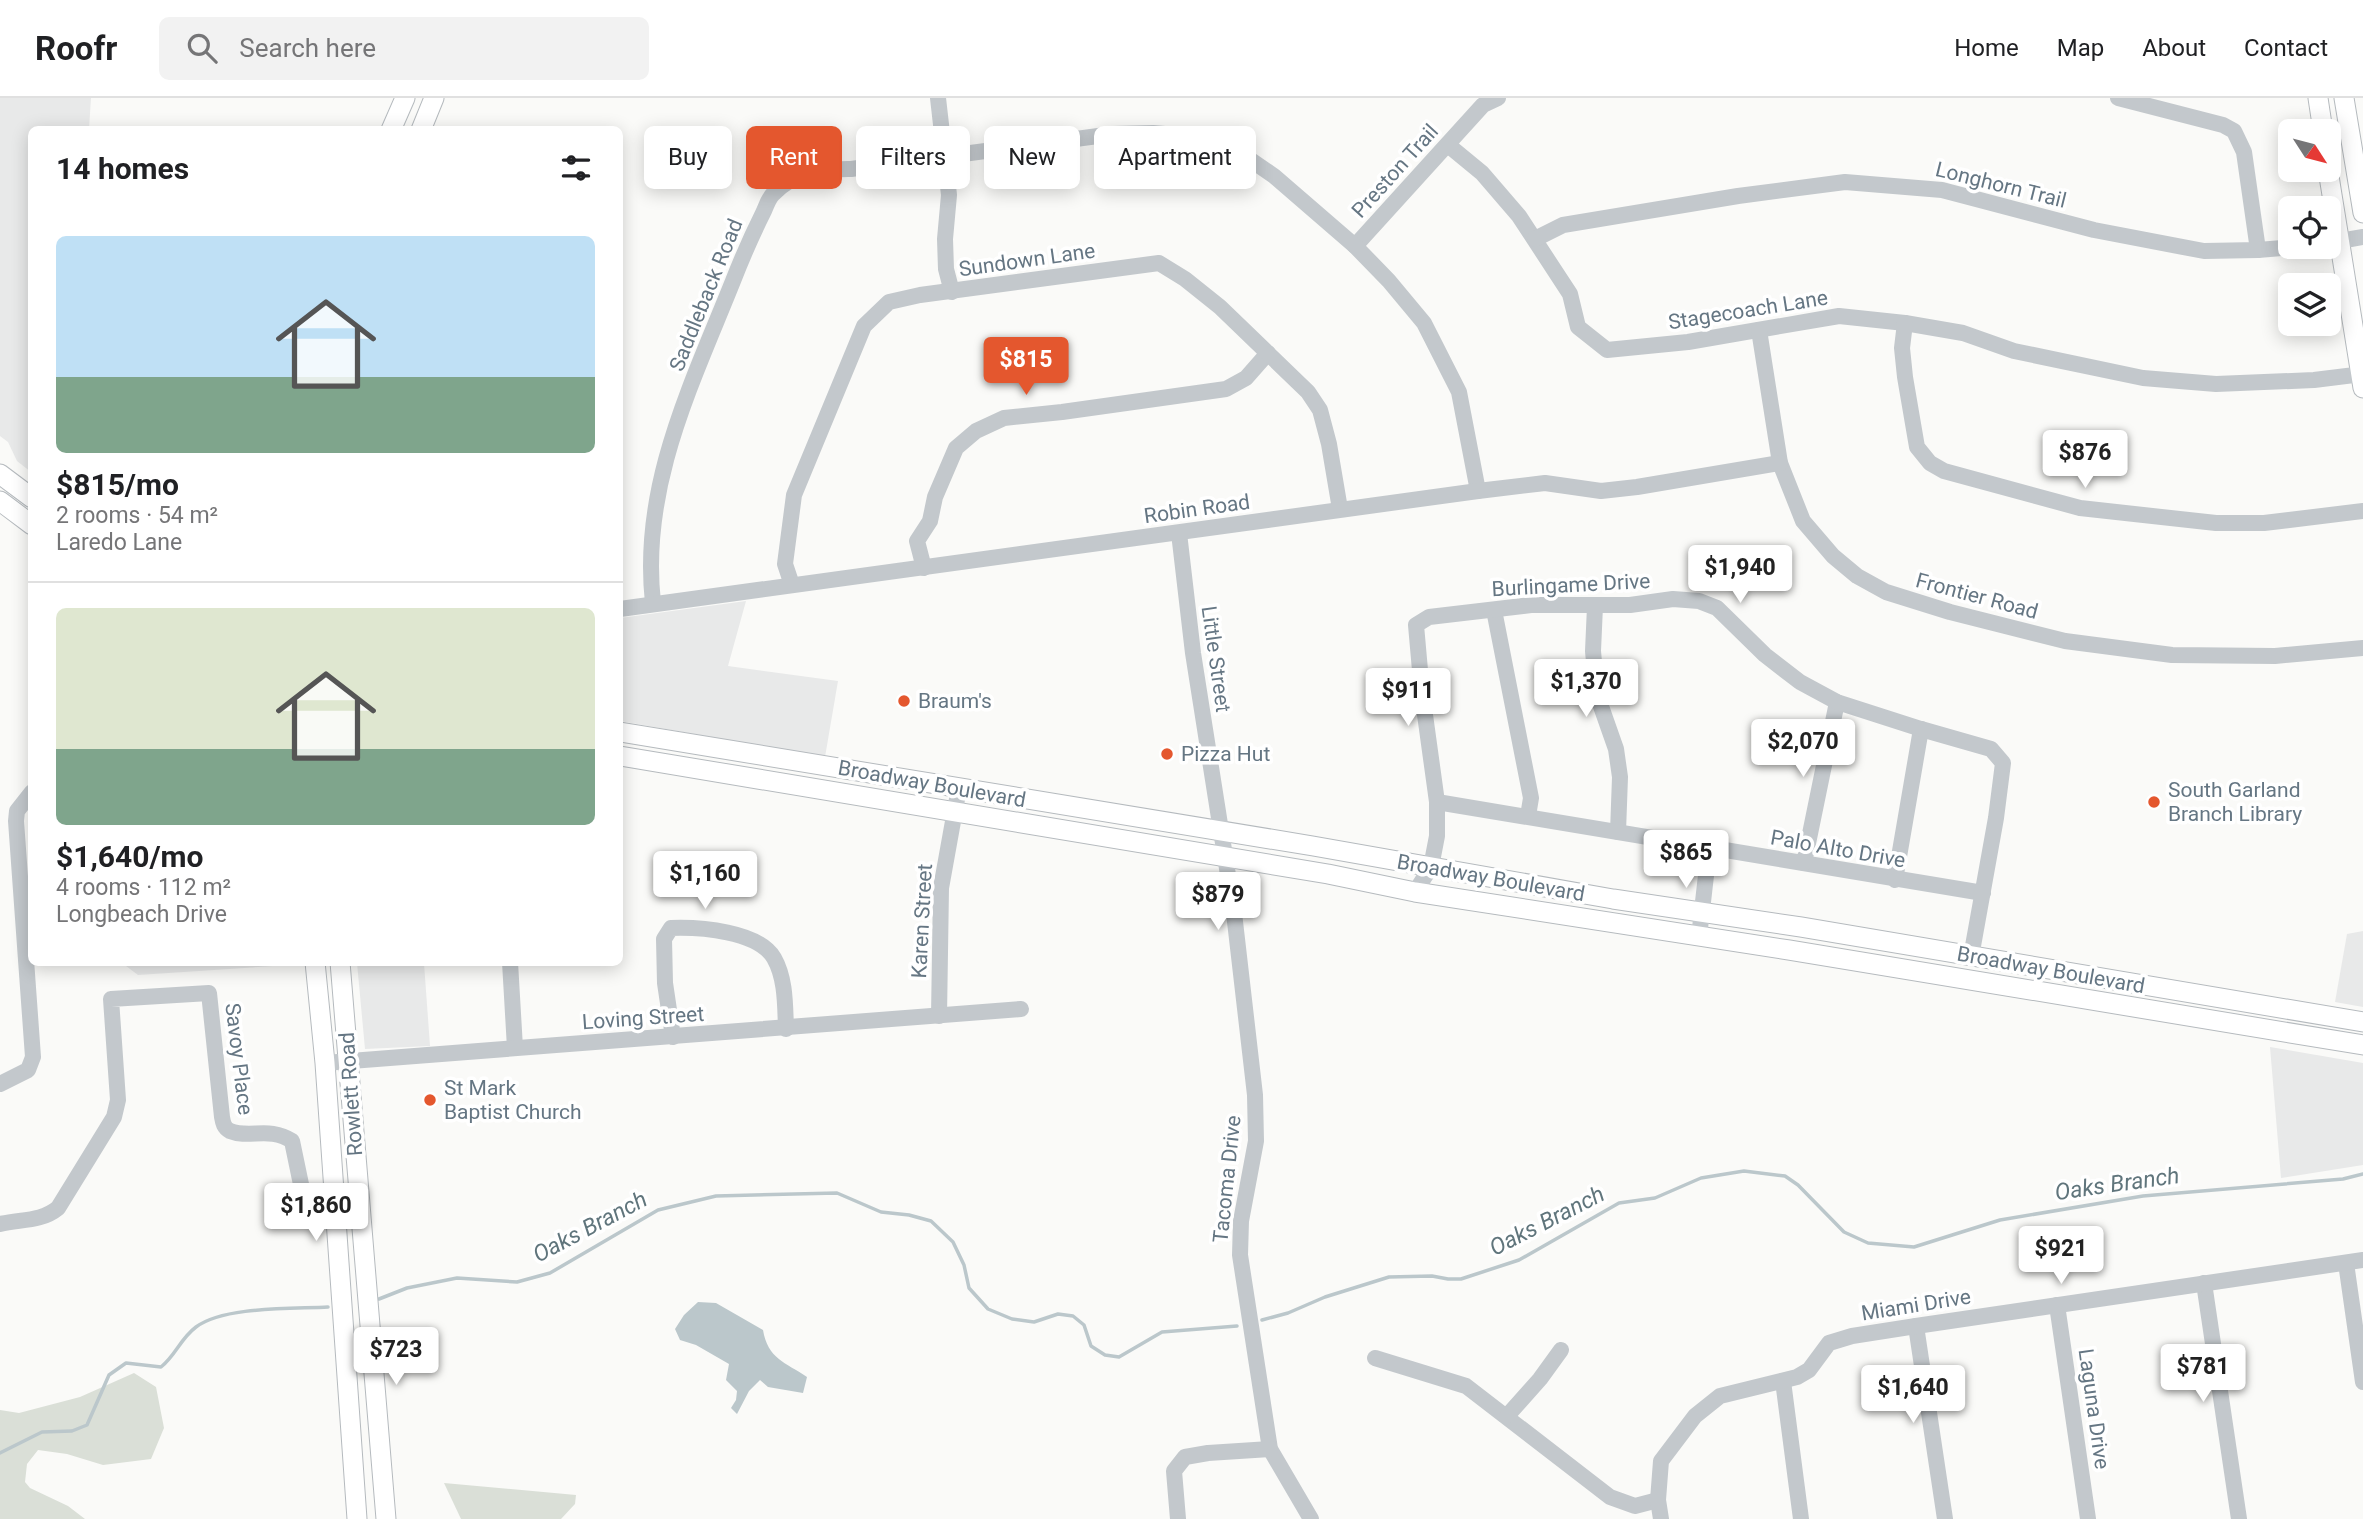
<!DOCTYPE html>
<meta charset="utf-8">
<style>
:root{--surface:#fff;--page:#f2f2f2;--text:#202124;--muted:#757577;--line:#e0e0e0;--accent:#e4572e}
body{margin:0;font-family:Roboto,sans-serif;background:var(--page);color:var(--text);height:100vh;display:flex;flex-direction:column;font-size:26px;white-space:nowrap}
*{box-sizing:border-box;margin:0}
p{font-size:23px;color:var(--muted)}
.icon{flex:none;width:38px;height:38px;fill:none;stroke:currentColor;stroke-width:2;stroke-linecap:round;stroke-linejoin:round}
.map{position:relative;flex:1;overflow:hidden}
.details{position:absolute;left:28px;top:28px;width:595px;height:840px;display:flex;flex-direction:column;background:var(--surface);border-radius:10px;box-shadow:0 4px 18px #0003}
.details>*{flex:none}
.hud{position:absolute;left:644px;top:28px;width:665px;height:63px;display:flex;gap:14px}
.needle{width:46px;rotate:126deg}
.buttons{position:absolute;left:2278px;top:21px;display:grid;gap:14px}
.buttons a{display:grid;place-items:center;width:63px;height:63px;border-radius:10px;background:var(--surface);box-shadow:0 4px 18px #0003;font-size:35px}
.price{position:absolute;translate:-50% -60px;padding:0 16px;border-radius:7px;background:#fff;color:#222;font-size:23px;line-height:46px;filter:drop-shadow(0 2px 4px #0008)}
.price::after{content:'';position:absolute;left:50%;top:42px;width:21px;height:16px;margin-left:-10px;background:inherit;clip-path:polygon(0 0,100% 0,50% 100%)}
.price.on{background:var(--accent);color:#fff}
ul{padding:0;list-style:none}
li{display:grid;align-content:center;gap:14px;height:371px;padding:0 28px}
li+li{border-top:2px solid var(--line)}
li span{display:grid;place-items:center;height:217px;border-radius:10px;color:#555}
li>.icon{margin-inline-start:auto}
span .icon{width:126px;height:126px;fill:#fffc;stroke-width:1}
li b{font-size:30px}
h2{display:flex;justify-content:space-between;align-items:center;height:84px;padding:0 28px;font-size:30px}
.chip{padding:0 24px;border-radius:10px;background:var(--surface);box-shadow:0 4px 18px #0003;font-size:24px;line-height:63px}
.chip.on{background:var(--accent);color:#fff}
header{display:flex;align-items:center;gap:42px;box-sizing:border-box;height:98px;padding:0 35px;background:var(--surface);border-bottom:2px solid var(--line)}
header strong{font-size:33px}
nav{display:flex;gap:38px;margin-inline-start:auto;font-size:24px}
.search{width:490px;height:63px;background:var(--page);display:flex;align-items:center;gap:18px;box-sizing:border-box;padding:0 24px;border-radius:10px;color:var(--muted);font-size:26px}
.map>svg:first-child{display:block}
.built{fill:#e8e9e9}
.green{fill:#dadfd7}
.water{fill:#bbc7cb}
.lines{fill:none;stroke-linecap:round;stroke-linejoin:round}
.stream{stroke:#bbc7cb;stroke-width:3.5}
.major-casing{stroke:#b5babe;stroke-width:21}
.minor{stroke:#c3c8cc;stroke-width:16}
.major{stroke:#fff;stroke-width:19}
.poi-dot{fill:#e4572e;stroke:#fff;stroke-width:2.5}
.labels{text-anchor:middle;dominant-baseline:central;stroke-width:7;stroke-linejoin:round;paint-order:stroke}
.street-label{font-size:21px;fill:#657683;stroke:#fff}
.poi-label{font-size:21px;fill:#657683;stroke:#fff;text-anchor:start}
.water-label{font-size:23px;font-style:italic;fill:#60757c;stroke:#fff}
</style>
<header>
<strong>Roofr</strong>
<div class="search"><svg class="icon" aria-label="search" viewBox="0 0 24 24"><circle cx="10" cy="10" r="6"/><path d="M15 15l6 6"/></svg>Search here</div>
<nav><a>Home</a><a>Map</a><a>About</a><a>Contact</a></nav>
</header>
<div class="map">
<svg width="2363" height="1421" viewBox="0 0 2363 1421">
<rect width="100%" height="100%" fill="#fafaf8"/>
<g class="built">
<polygon points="0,0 91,0 89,31 32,32 31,374 17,363 8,344 0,338"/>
<polygon points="746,503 728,568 838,583 825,659 620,623 620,520"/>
<polygon points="2363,833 2363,909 2335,904 2347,836"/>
<polygon points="122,865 276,865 273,868 138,877"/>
<polygon points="357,865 424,865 430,948 365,951"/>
<polygon points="2270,949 2363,965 2363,1067 2281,1080"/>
</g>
<g class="green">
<polygon points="134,1275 156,1289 164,1330 151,1361 103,1367 67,1356 38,1352 27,1366 25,1384 30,1390 68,1408 85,1421 0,1421 0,1312 19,1315 80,1299"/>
<polygon points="444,1385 576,1397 575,1406 561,1421 461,1421"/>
</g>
<path class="water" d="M698,1204l18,1 47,27c5,29 22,32 44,47l-4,16 -35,-6 -8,-7 -11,11 -12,23 -6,-6 5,-8 1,-9 -11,-11 3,-16 -33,-19 -16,-5 -5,-11 9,-14z"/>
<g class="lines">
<g class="stream">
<polyline points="379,1201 407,1190 457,1180 517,1184 550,1175 658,1112 716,1098 837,1095 881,1114 909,1117 931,1123 953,1144 964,1167 969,1190 988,1211 1012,1221 1034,1224 1058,1216 1073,1218 1084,1227 1091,1248 1105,1257 1119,1259 1162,1234 1237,1228"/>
<polyline points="1262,1222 1288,1215 1325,1199 1389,1179 1432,1178 1448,1181 1461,1181 1519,1162 1619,1105 1655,1100 1701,1080 1744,1073 1785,1078 1798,1087 1844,1134 1868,1145 1914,1149 2000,1122 2143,1098 2343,1081 2363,1076"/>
<path d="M0,1355l42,-21 30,-1 15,-6 22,-50 17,-12 35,4c15,-12 19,-28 35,-40 28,-21 97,-18 132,-20"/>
</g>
<g class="major-casing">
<g id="major">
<polyline points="2318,0 2323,33"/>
<polyline points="2344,0 2363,115"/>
<polyline points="391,32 405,0"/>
<polyline points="421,32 434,0"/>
<polyline points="2328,72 2363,290"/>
<polyline points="0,376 32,400"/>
<polyline points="0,403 32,427"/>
<polyline points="620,634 1313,748 1613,801 1801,829 2363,924"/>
<polyline points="620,658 1328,776 1415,794 1789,852 2363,947"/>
<polyline points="315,864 325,965 357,1421"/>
<polyline points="340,864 386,1421"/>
</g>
</g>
<g class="minor">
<polyline points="938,0 949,97 945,141 946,171 952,194"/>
<polyline points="2118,0 2223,27 2234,33 2244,54 2258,152"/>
<polyline points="1448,47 1482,75 1519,118 1570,196 1578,229 1607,252 1688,244 1839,218 1905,225 1963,235 2014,253 2143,280 2216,286 2314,282 2363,276"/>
<polyline points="1535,141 1563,127 1738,98 1845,84 1942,92 2094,132 2204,153 2258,152 2293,149"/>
<polyline points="2329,145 2363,139"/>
<polyline points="1355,148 1483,7 1498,0"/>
<polyline points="1905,225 1902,250 1905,279 1917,349 1930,365 1944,373 2080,410 2216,425 2264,425 2363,413"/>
<polyline points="1759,232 1780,365 1803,423 1833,458 1857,478 1886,494 1950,514 2065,543 2172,557 2275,558 2363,550"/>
<polyline points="1179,435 1193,555 1234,815 1255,997 1256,1043 1241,1123 1240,1157 1270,1351 1311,1421"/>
<polyline points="924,470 917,443 930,423 935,399 956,350 976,333 1004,320 1062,314 1226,291 1246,280 1268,255"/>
<polyline points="792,487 785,466 794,397 864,228 889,204 920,197 1159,165 1185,181 1220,209 1308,294 1320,312 1329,346 1340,411"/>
<path d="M653,505c-13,-116 38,-217 80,-322 9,-23 19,-46 30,-68 3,-6 5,-14 10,-19 23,-24 48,-24 78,-25l262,-35 40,-1 35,3 57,20 29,20 81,70 34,35 35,42 35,69 19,99"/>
<polyline points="1595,508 1593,553 1597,597 1616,651 1620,679 1618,734"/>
<polyline points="620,511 1478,393 1545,385 1601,393 1637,389 1780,365"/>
<polyline points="1494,512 1531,700 1528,718"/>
<polyline points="1437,704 1983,795"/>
<polyline points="1804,765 1837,604"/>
<polyline points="1895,782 1921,631"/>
<polyline points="1415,794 1431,769 1437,738 1437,704 1422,595 1416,527 1429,519 1531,507 1630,507 1673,501 1699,503 1717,510 1765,557 1800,584 1837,604 1921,631 1991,651 2003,665 1996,720 1971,859"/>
<polyline points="1699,839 1709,751"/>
<polyline points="510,864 515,950"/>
<polyline points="939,918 941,790 959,690"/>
<path d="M673,939l-8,-54 -1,-44 7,-11c29,-1 87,3 103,30 12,21 11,48 12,71"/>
<polyline points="325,965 1021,911"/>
<polyline points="0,986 28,972 33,959 16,723 17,713 32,694"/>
<path d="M0,1126c20,-5 41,-2 58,-16l56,-91 4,-17 -7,-101 98,-6 13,124c1,6 2,11 8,14 20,8 39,-5 62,10l11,53 55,-3"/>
<polyline points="2346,1165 2363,1284"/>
<polyline points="2204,1185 2239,1421"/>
<polyline points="2057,1207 2088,1421"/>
<polyline points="1916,1228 1945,1421"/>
<polyline points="1375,1260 1466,1288 1610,1399 1635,1408 1658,1402"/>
<polyline points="1783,1283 1801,1421"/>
<polyline points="1507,1318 1540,1281 1561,1252"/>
<polyline points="1178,1421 1174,1373 1185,1359 1208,1355 1270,1351"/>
<polyline points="1661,1421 1658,1402 1661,1363 1695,1318 1720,1298 1797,1279 1809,1272 1829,1245 1852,1238 1916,1228 2363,1162"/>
</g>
<use href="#major" class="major"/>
</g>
<g class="poi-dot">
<circle cx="904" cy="603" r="7"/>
<circle cx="1167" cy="656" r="7"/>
<circle cx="2154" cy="704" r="7"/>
<circle cx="430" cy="1002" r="7"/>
</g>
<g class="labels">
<g class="street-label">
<text transform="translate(1395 73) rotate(-48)">Preston Trail</text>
<text transform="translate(2001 87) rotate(14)">Longhorn Trail</text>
<text transform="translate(1027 162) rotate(-8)">Sundown Lane</text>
<text transform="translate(706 197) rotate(-68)">Saddleback Road</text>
<text transform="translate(1748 212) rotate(-9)">Stagecoach Lane</text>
<text transform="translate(1197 411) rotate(-8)">Robin Road</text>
<text transform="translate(1571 487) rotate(-3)">Burlingame Drive</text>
<text transform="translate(1977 498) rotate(15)">Frontier Road</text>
<text transform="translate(1216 561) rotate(82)">Little Street</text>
<text transform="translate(932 686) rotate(10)">Broadway Boulevard</text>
<text transform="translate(1838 751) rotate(10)">Palo Alto Drive</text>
<text transform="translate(1491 780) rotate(10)">Broadway Boulevard</text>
<text transform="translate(922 823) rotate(-87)">Karen Street</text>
<text transform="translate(2051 872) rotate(10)">Broadway Boulevard</text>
<text transform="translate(643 920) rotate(-4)">Loving Street</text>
<text transform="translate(239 961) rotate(83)">Savoy Place</text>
<text transform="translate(351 996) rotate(-94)">Rowlett Road</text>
<text transform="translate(1227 1081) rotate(-84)">Tacoma Drive</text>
<text transform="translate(1916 1207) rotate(-9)">Miami Drive</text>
<text transform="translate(2094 1311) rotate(82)">Laguna Drive</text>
</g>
<g class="poi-label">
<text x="918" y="603">Braum's</text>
<text x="1181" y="656">Pizza Hut</text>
<text x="2168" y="692">South Garland<tspan x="2168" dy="24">Branch Library</tspan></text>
<text x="444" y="990">St Mark<tspan x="444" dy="24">Baptist Church</tspan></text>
</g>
<g class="water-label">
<text transform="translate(2117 1086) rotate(-8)">Oaks Branch</text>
<text transform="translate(1547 1123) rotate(-27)">Oaks Branch</text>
<text transform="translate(590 1129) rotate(-28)">Oaks Branch</text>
</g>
</g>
</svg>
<div class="buttons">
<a><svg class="needle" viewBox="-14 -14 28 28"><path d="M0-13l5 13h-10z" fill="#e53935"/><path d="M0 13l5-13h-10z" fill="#757577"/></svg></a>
<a><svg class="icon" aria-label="locate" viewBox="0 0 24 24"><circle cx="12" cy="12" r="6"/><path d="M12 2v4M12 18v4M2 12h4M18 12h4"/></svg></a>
<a><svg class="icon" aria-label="layers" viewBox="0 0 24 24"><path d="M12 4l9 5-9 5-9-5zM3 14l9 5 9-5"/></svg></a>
</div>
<b class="price on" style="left:1026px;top:299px">$815</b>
<b class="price" style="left:2085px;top:392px">$876</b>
<b class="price" style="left:1740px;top:507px">$1,940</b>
<b class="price" style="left:1586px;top:621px">$1,370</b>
<b class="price" style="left:1408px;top:630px">$911</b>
<b class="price" style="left:1803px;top:681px">$2,070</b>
<b class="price" style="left:1686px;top:792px">$865</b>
<b class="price" style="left:705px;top:813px">$1,160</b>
<b class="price" style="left:1218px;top:834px">$879</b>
<b class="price" style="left:316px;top:1145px">$1,860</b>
<b class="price" style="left:2061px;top:1188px">$921</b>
<b class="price" style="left:396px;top:1289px">$723</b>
<b class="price" style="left:2203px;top:1306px">$781</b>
<b class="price" style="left:1913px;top:1327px">$1,640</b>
<div class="hud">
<a class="chip">Buy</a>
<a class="chip on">Rent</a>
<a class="chip">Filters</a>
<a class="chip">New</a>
<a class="chip">Apartment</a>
</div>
<section class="details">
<h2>14 homes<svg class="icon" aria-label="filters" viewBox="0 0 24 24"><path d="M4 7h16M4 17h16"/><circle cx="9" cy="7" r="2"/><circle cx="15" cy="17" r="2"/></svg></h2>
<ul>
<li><span style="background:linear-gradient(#bfe0f5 65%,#7fa58c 0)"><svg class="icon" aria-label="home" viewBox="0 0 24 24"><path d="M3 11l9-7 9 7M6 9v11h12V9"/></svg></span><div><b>$815/mo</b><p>2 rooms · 54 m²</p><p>Laredo Lane</p></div></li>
<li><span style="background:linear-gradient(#dfe7d0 65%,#7fa58c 0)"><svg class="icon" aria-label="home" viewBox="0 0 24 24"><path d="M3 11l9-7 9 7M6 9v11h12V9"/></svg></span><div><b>$1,640/mo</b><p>4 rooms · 112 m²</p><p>Longbeach Drive</p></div></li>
</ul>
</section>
</div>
